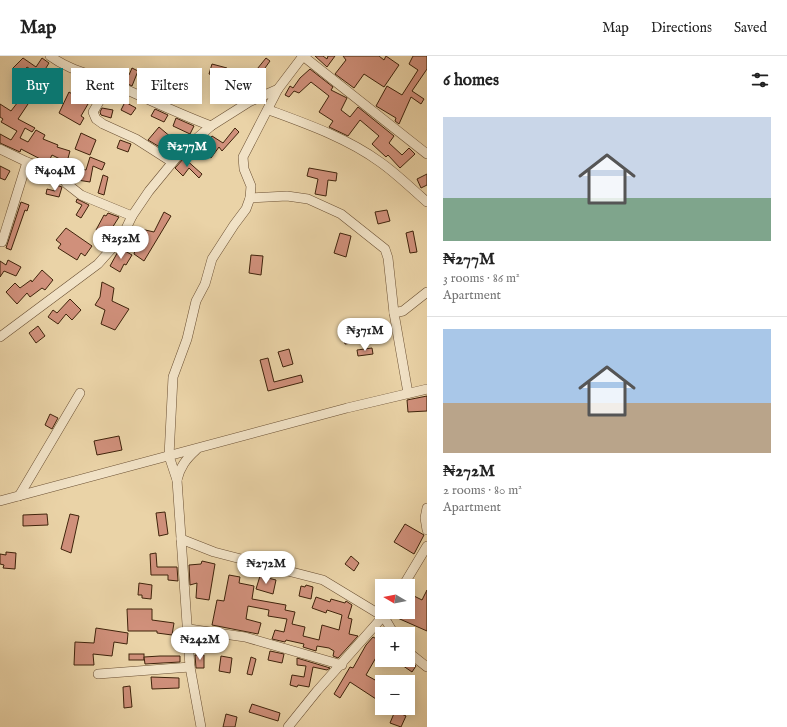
<!DOCTYPE html>
<meta charset="utf-8">
<style>
:root{--surface:#fff;--page:#f2f2f2;--text:#222;--muted:#767676;--line:#e0e0e0;--accent:#0f766e}
body{margin:0;font-family:"IM FELL English",serif;background:var(--page);color:var(--text);height:100vh;display:flex;flex-direction:column;font-size:15px;white-space:nowrap}
*{box-sizing:border-box;margin:0}
p{font-size:13px;color:var(--muted)}
.icon{flex:none;width:22px;height:22px;fill:none;stroke:currentColor;stroke-width:2;stroke-linecap:round;stroke-linejoin:round}
.map{position:relative;flex:1;overflow:hidden}
.panel{display:flex;flex-direction:column;background:var(--surface);width:360px}
.panel>*{flex:none}
.top-card{position:absolute;left:12px;top:12px;width:355px;height:36px;display:flex;gap:8px}
.needle{width:26px;rotate:280deg}
.buttons{position:absolute;left:375px;top:523px;display:grid;gap:8px}
.buttons a{display:grid;place-items:center;width:40px;height:40px;border-radius:0px;background:var(--surface);box-shadow:0 2px 10px #0003;font-size:20px}
.price{position:absolute;translate:-50% -34px;padding:0 9px;border-radius:14px;background:#fff;color:#222;font-size:13px;line-height:26px;filter:drop-shadow(0 1px 2px #0008)}
.price::after{content:'';position:absolute;left:50%;top:24px;width:12px;height:9px;margin-left:-6px;background:inherit;clip-path:polygon(0 0,100% 0,50% 100%)}
.price.active{background:var(--accent);color:#fff}
ul{padding:0;list-style:none}
li{display:grid;align-content:center;gap:8px;height:212px;padding:0 16px}
li+li{border-top:1px solid var(--line)}
li span{display:grid;place-items:center;height:124px;border-radius:0px;color:#555}
li>.icon{margin-inline-start:auto}
span .icon{width:72px;height:72px;fill:#fffc;stroke-width:1}
li b{font-size:17px}
h2{display:flex;justify-content:space-between;align-items:center;height:48px;padding:0 16px;font-size:17px}
.tag{padding:0 14px;border-radius:0px;background:var(--surface);box-shadow:0 2px 10px #0003;font-size:14px;line-height:36px}
.tag.active{background:var(--accent);color:#fff}
header{display:flex;align-items:center;gap:24px;box-sizing:border-box;height:56px;padding:0 20px;background:var(--surface);border-bottom:1px solid var(--line)}
header strong{font-size:19px}
nav{display:flex;gap:22px;margin-inline-start:auto;font-size:14px}
main{display:flex;flex:1;min-height:0}
.map>svg:first-child{display:block}
.building{fill:#d0907b;stroke:#3f230b}
.lines{fill:none;stroke-linecap:round;stroke-linejoin:round}
.minor-casing{stroke:#6a4f32;stroke-width:10}
.minor{stroke:#f1e2c6;stroke-width:9}
</style>
<header>
<strong>Map</strong>
<nav><a>Map</a><a>Directions</a><a>Saved</a></nav>
</header>
<main>
<div class="map">
<svg width="427" height="671" viewBox="0 0 427 671">
<rect width="100%" height="100%" fill="#ead3a7"/>
<filter id="stains"><feTurbulence type="fractalNoise" baseFrequency=".005" numOctaves="4"/><feColorMatrix values="0 0 0 0 .2 0 0 0 0 .09 0 0 0 0 .02 0 0 0 .5 -.17"/></filter>
<radialGradient id="worn" r=".72"><stop offset=".6" stop-color="#630" stop-opacity="0"/><stop offset="1" stop-color="#630" stop-opacity=".3"/></radialGradient>
<g class="building">
<polygon points="315,0 323,0 327,3 328,0 335,0 327,11"/>
<polygon points="343,0 379,0 384,4 386,0 399,9 384,31 364,18 354,32 335,18 346,4"/>
<polygon points="413,0 427,0 427,13 412,35 424,43 421,48 411,41 399,68 395,65 396,62 376,50 387,30 402,39 418,14 409,8"/>
<polygon points="23,2 36,11 42,2 49,7 41,20 27,11 20,20 12,13"/>
<polygon points="266,2 270,5 255,26 249,23"/>
<polygon points="212,8 227,12 222,22 209,18"/>
<polygon points="132,12 138,15 132,30 114,21 115,16 129,19"/>
<polygon points="310,13 333,31 331,34 347,42 341,54 350,61 358,51 394,80 389,87 402,99 409,92 415,98 400,112 388,99 386,101 372,88 379,80 360,64 348,80 329,71 333,65 319,56 329,40 311,26 299,37 294,35 289,41 285,39 290,30 293,32 300,22"/>
<polygon points="80,22 102,29 96,39 77,28"/>
<polygon points="69,36 88,48 81,60 84,62 80,69 59,57"/>
<polygon points="21,42 28,48 18,63 35,72 32,76 25,72 20,82 28,86 36,74 45,79 43,83 58,89 57,91 70,95 65,113 58,110 60,103 52,99 48,107 21,93 20,96 0,87 0,78 11,84 17,75 1,66 3,63 0,61 0,48 11,55"/>
<polygon points="125,46 136,52 131,59 121,54"/>
<polygon points="102,52 113,54 111,62 101,59 100,56"/>
<polygon points="155,53 168,59 164,66 151,60"/>
<polygon points="176,62 194,70 190,78 173,70"/>
<polygon points="159,71 172,82 167,91 170,94 168,96 148,84"/>
<polygon points="235,72 239,76 222,95 219,91 211,102 204,97 213,86 209,84 212,80 223,87"/>
<polygon points="81,77 96,84 90,99 75,93"/>
<polygon points="120,84 131,88 128,96 117,92"/>
<polygon points="90,101 105,107 102,114 93,110 90,126 71,123 71,111 86,114"/>
<polygon points="184,102 202,118 199,122 189,112 183,120 175,112"/>
<polygon points="0,110 10,115 5,124 0,122"/>
<polygon points="309,112 337,117 336,125 328,124 326,140 315,138 318,123 307,120"/>
<polygon points="427,118 427,129 421,132 417,123"/>
<polygon points="103,119 108,121 104,139 98,137"/>
<polygon points="56,129 62,131 59,141 46,138 47,133 55,135"/>
<polygon points="77,143 89,149 81,162 76,159 82,149 76,146"/>
<polygon points="21,146 29,149 27,155 25,154 11,194 6,192"/>
<polygon points="387,154 390,165 378,168 375,156"/>
<polygon points="164,156 171,160 144,205 134,198 141,173 154,176"/>
<polygon points="108,157 119,161 107,180 96,174 104,159 106,160"/>
<polygon points="66,172 92,190 85,200 81,197 77,204 58,192 61,188 56,184"/>
<polygon points="413,175 417,196 410,197 406,177"/>
<polygon points="340,177 351,180 346,201 334,197"/>
<polygon points="120,192 132,199 126,209 124,208 120,216 110,210"/>
<polygon points="251,199 263,200 261,219 249,217"/>
<polygon points="8,204 21,211 16,220 4,215 0,221 0,205 6,209"/>
<polygon points="42,214 53,224 45,234 42,232 30,241 27,237 17,248 6,236 15,227 20,232 31,224 32,226"/>
<polygon points="102,226 114,232 112,245 129,253 115,274 101,268 105,254 95,249 100,241"/>
<polygon points="70,243 81,254 72,264 66,258 58,268 48,261 53,254 57,257"/>
<polygon points="356,268 359,286 345,288 342,270"/>
<polygon points="38,270 45,280 36,287 29,277"/>
<polygon points="372,292 373,298 358,300 357,294"/>
<polygon points="289,293 293,308 283,311 278,296"/>
<polygon points="268,302 274,326 301,319 303,326 268,335 260,304"/>
<polygon points="427,340 427,355 408,356 407,344"/>
<polygon points="50,358 58,362 52,373 45,369"/>
<polygon points="119,380 122,394 97,399 94,385"/>
<polygon points="165,456 168,478 159,480 156,457"/>
<polygon points="47,458 48,469 23,470 23,459"/>
<polygon points="70,458 79,460 71,497 61,493"/>
<polygon points="405,468 424,479 414,498 394,486"/>
<polygon points="6,496 16,497 15,513 3,512 4,509 0,508 0,498 6,499"/>
<polygon points="156,497 157,511 177,511 178,525 168,524 168,519 151,519 150,498"/>
<polygon points="351,500 359,507 354,515 345,508"/>
<polygon points="202,505 215,508 209,544 196,542 197,527 190,529 189,509 201,508"/>
<polygon points="229,519 240,521 239,527 254,530 252,543 286,549 285,554 295,556 292,568 305,571 303,580 319,584 322,569 339,574 342,559 327,554 326,557 312,552 316,541 330,546 331,543 345,547 346,545 352,549 348,562 352,563 349,578 358,580 338,602 333,600 334,595 329,592 317,590 316,595 303,591 304,588 286,584 285,586 272,583 275,574 284,576 287,563 268,560 269,554 248,550 246,563 261,567 258,578 212,569 217,544 224,545"/>
<polygon points="260,520 276,524 273,538 256,533"/>
<polygon points="139,527 152,529 151,543 142,542 142,539 138,539"/>
<polygon points="306,529 313,531 311,543 299,540 301,530 305,531"/>
<polygon points="427,534 427,575 393,560 395,556 408,556 408,537 422,544"/>
<polygon points="127,553 152,553 152,564 174,567 172,579 157,577 157,575 128,575"/>
<polygon points="96,572 128,577 127,588 114,586 112,600 93,598 94,609 74,609 75,586 94,587"/>
<polygon points="202,581 225,584 224,588 201,584"/>
<polygon points="373,581 382,586 382,591 366,619 375,624 377,620 382,623 382,632 376,643 350,626 340,642 334,638 350,611 353,612 366,589"/>
<polygon points="270,595 284,598 282,607 268,604"/>
<rect x="129" y="598" width="15" height="6"/>
<polygon points="195,599 204,599 204,612 196,612"/>
<polygon points="160,600 180,600 180,606 145,608 144,601"/>
<polygon points="221,600 232,602 230,617 219,615"/>
<polygon points="251,601 256,603 252,619 247,618"/>
<polygon points="297,602 330,612 327,614 313,611 309,631 298,629 297,631 290,629 292,619 304,621 306,610 297,609"/>
<polygon points="402,604 408,604 416,610 412,616 399,607"/>
<polygon points="151,621 179,622 179,632 152,633"/>
<polygon points="130,630 132,651 124,652 123,631"/>
<polygon points="252,648 280,657 278,665 249,656"/>
<polygon points="395,655 406,660 401,671 390,667"/>
<polygon points="226,658 237,661 235,671 223,671"/>
</g>
<g class="lines">
<g class="minor-casing">
<g id="minor">
<path d="M50,0c19,14 40,18 62,27 33,15 65,30 99,43"/>
<polyline points="303,0 427,98"/>
<polyline points="110,27 93,56 96,63 103,68 136,83 172,106"/>
<path d="M269,54c38,14 78,28 111,52 17,12 32,27 47,40"/>
<polyline points="0,93 27,106 59,117 67,128 81,139 132,160"/>
<polyline points="250,142 287,140 308,143 341,158 385,193 388,202 394,257"/>
<polyline points="2,186 27,106"/>
<polyline points="0,281 98,208 122,181 132,160 149,135 181,96 211,70 249,46 278,33 303,0"/>
<polyline points="408,337 394,257 403,255 427,236"/>
<path d="M177,424c3,-13 9,-21 19,-30"/>
<polyline points="19,440 80,337"/>
<polyline points="0,445 347,352 427,333"/>
<polyline points="427,452 425,462 427,474"/>
<polyline points="181,483 214,496 323,524 384,561 394,578"/>
<polyline points="403,530 427,490"/>
<polyline points="189,573 245,581 342,609"/>
<polyline points="408,596 427,611"/>
<polyline points="98,618 190,611"/>
<polyline points="201,671 190,611 177,424 169,400 173,321 187,283 196,245 205,228 212,203 234,169 246,153 250,142 251,130 244,113 243,101 278,33"/>
<polyline points="288,671 317,635 386,557"/>
</g>
</g>
<use href="#minor" class="minor"/>
</g>
<rect width="100%" height="100%" filter="url(#stains)"/>
<rect width="100%" height="100%" fill="url(#worn)"/>
</svg>
<div class="buttons">
<a><svg class="needle" viewBox="-14 -14 28 28"><path d="M0-13l5 13h-10z" fill="#e53935"/><path d="M0 13l5-13h-10z" fill="#767676"/></svg></a>
<a>+</a>
<a>−</a>
</div>
<b class="price active" style="left:187px;top:112px">₦277M</b>
<b class="price" style="left:55px;top:136px">₦404M</b>
<b class="price" style="left:121px;top:204px">₦252M</b>
<b class="price" style="left:365px;top:296px">₦371M</b>
<b class="price" style="left:266px;top:529px">₦272M</b>
<b class="price" style="left:200px;top:605px">₦242M</b>
<div class="top-card">
<a class="tag active">Buy</a>
<a class="tag">Rent</a>
<a class="tag">Filters</a>
<a class="tag">New</a>
</div>
</div>
<section class="panel">
<h2>6 homes<svg class="icon" aria-label="filters" viewBox="0 0 24 24"><path d="M4 7h16M4 17h16"/><circle cx="9" cy="7" r="2"/><circle cx="15" cy="17" r="2"/></svg></h2>
<ul>
<li><span style="background:linear-gradient(#c9d6e8 65%,#7fa58c 0)"><svg class="icon" aria-label="home" viewBox="0 0 24 24"><path d="M3 11l9-7 9 7M6 9v11h12V9"/></svg></span><div><b>₦277M</b><p>3 rooms · 86 m²</p><p>Apartment</p></div></li>
<li><span style="background:linear-gradient(#a9c7e8 60%,#b9a48a 0)"><svg class="icon" aria-label="home" viewBox="0 0 24 24"><path d="M3 11l9-7 9 7M6 9v11h12V9"/></svg></span><div><b>₦272M</b><p>2 rooms · 80 m²</p><p>Apartment</p></div></li>
</ul>
</section>
</main>
